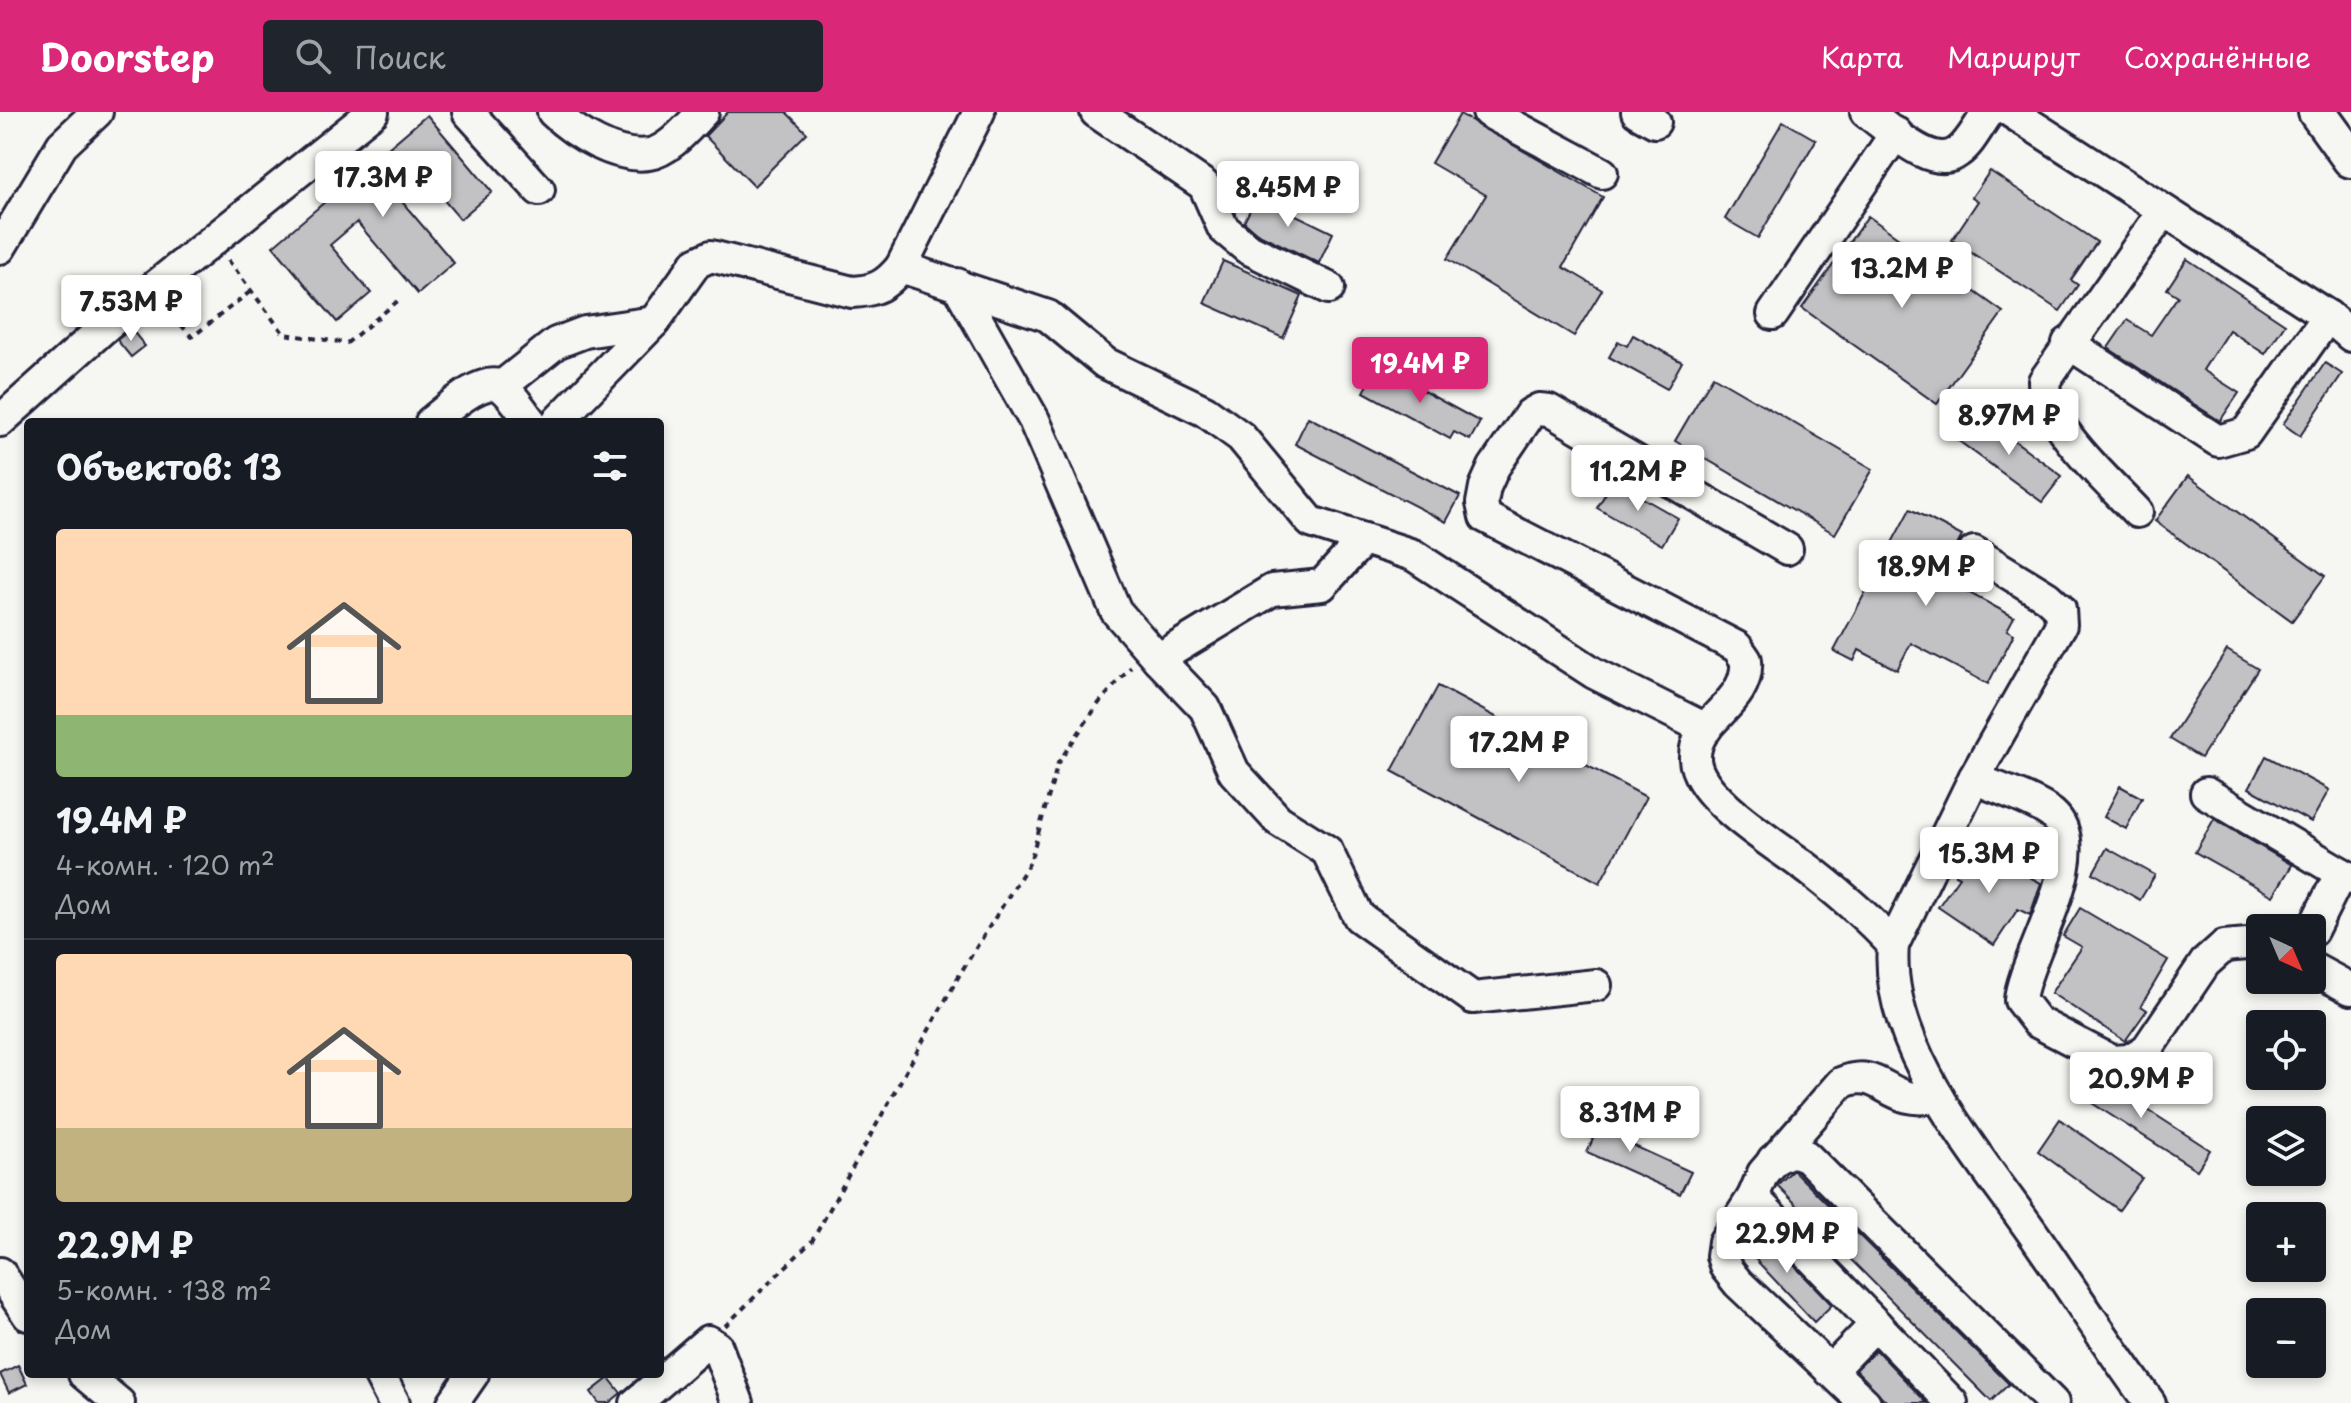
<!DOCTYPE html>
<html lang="ru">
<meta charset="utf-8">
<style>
:root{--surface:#171b24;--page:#20242c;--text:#f1f3f6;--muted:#9ea1a6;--line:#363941;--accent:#db2777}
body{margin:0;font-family:"Playpen Sans",sans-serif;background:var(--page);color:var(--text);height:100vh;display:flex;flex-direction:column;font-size:30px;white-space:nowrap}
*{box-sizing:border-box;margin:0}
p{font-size:26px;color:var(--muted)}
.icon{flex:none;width:44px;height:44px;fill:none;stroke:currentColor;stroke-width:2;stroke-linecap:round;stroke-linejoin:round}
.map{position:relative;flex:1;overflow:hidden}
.side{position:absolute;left:24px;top:306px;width:640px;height:960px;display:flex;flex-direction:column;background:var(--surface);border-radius:8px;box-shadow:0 4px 12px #0003}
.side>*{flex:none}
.needle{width:52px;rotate:136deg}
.tools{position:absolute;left:2246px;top:802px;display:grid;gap:16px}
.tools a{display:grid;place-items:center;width:80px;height:80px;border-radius:8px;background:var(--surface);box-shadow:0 4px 12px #0003;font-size:40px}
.price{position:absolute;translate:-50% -68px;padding:0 18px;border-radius:8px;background:#fff;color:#222;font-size:26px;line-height:52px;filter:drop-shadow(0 2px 4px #0008)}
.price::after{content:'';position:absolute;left:50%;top:48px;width:24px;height:18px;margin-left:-12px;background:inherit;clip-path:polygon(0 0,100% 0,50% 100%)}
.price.current{background:var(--accent);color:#fff}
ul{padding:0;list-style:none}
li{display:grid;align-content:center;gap:16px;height:424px;padding:0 32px}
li+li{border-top:2px solid var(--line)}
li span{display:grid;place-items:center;height:248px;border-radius:8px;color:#555}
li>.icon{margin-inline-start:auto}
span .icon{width:144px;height:144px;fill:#fffc;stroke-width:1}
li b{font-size:34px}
h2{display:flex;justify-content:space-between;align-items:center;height:96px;padding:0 32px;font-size:34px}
header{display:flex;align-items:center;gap:48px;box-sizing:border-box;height:112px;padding:0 40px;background:var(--accent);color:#fff}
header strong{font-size:38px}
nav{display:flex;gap:44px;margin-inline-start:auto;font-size:28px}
.search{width:560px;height:72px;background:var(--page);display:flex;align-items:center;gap:20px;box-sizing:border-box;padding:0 28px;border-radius:8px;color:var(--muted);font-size:30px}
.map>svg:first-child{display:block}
.building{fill:#c2c2c4;stroke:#22223b;stroke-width:2}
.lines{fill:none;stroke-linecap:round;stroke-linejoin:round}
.minor-casing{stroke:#22223b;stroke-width:36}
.major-casing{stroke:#22223b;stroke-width:42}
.path{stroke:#22223b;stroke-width:4;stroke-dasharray:6 6;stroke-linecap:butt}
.minor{stroke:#f6f6f2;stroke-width:30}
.major{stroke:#f6f6f2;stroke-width:36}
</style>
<header>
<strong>Doorstep</strong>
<div class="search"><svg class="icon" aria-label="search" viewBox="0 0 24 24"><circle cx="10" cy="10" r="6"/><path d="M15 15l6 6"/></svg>Поиск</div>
<nav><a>Карта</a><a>Маршрут</a><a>Сохранённые</a></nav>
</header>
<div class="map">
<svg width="2351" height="1291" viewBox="0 0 2351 1291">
<rect width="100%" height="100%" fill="#f6f6f2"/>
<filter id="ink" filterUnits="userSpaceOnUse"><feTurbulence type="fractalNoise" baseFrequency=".0125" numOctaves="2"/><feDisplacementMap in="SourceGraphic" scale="16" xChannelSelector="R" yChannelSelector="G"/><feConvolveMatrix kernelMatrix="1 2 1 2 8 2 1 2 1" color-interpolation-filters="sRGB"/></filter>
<g filter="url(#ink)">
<g class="building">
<polygon points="728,0 786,0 807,21 754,74 705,24"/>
<polygon points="1460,2 1603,85 1563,155 1602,178 1574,224 1447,147 1486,83 1431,51"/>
<polygon points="427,3 492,80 460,107 418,58 393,79 454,151 418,182 357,110 330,133 371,181 337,210 273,134"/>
<polygon points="1783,9 1816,28 1758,126 1725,107"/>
<polygon points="1990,59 2097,130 2071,168 2078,173 2060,199 1952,128 1978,89 1972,85"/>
<polygon points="1257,84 1333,121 1319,151 1257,121 1244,110"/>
<polygon points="1868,104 2003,200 1937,292 1802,196"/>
<polygon points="2187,147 2285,212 2265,242 2229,218 2203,258 2239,281 2220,309 2108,236 2127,208 2151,223 2178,184 2167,177"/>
<polygon points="1223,149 1302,184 1283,226 1204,191"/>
<polygon points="131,217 145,234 131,245 117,228"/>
<polygon points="1633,223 1682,250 1667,277 1609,245 1618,229 1627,234"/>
<polygon points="2325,251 2342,262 2300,324 2283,312"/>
<polygon points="1378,254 1480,310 1470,328 1454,320 1450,327 1364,280"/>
<polygon points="1713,264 1873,357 1835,422 1675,329"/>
<polygon points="1976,300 2062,364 2042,390 1956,327"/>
<polygon points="1308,305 1460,384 1446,410 1295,332"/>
<polygon points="2188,364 2325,464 2292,509 2155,409"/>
<polygon points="1613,369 1678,406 1662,433 1597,396"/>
<polygon points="1910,397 1962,424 1940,465 2014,505 2007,518 2014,522 1988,572 1911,531 1897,558 1859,538 1854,549 1834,539"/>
<polygon points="2227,538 2258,557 2201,646 2170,627"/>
<polygon points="1438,574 1646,685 1600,771 1392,659"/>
<polygon points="2266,644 2329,678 2311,710 2249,676"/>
<polygon points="2120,674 2142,686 2126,717 2104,705"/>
<polygon points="2214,707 2292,753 2273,784 2195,740"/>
<polygon points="1971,734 2041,771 2030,803 2018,797 1994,833 1938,795 1959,765 1955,763"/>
<polygon points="2107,736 2155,763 2140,788 2093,761"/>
<polygon points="2080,796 2168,848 2141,894 2147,898 2125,929 2051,881 2082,835 2063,824"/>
<polygon points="2086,958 2210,1038 2197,1058 2073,979"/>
<polygon points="1584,999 1634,1022 1630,1032 1691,1060 1680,1082 1587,1040 1593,1027 1575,1019"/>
<polygon points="2060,1007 2142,1066 2119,1098 2038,1039"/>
<polygon points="1793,1058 2009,1272 1991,1289 1777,1073"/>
<polygon points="1756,1114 1832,1193 1814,1210 1743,1134"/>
<polygon points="1876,1238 1927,1291 1888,1291 1881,1284 1856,1258"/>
<polygon points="18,1253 27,1272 9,1281 0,1262"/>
<polygon points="609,1266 621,1281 609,1291 599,1291 591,1280"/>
</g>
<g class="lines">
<g class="minor-casing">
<g id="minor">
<polyline points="468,0 539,78"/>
<path d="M553,0c22,21 63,47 96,42 20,-3 40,-28 54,-42"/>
<polyline points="1096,0 1204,73 1223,116 1247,136 1329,176"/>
<polyline points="1488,0 1602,61"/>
<polyline points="1637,0 1655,10"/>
<path d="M1866,0c22,15 66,60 92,40 13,-9 21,-28 31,-40"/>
<polyline points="2011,0 2328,204 2351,224"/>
<polyline points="0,136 62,33 97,0"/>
<polyline points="901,155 1048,204 1105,251 1205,299 1241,325 1311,410 1413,443 1594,561 1706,617"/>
<polyline points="957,172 1034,308 1116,499 1158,547 1272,478 1322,473 1364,427"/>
<polyline points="1773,202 1896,21"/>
<polyline points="2068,231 2218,329 2246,321 2328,204"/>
<polyline points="502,274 556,231 585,220 654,210"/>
<polyline points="0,309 107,213 373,0"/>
<path d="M431,310c14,-11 53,-48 71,-35 11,8 20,24 29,35"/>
<path d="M557,310l97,-100 42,-59 15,-7 141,36c24,-1 34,-7 49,-25l78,-155"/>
<path d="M2137,400c-30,-32 -93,-87 -93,-131l119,-169"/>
<path d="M1787,437l-238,-139 -10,-1 -9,5 -36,53 -9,20 -3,16 3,14 252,130 9,13c4,46 -53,58 -51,99 2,40 87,89 117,113 28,22 57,46 81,73"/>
<path d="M1974,440l73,45 13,12 1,16 -87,153 -81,167c-9,105 90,215 146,297 37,53 72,109 111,161"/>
<polyline points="1158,547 1205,596 1234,660 1278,708 1327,739 1359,805 1473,886 1596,873"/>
<path d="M1974,666c21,10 61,22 78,36 43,37 -29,144 -32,186l17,22 75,39 17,-1 18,-11 58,-86 19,-17 36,-3"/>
<polyline points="2206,681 2351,767"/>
<polyline points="2312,819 2341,761"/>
<polyline points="2312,856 2351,877"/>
<polyline points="1773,1048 1792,1039 1806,1044 2053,1291"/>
<polyline points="1753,1085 1952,1291"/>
<polyline points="0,1161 28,1203"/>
<polyline points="1830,1259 1876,1212"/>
<polyline points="84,1262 119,1291"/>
<polyline points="379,1262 394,1291"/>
<polyline points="453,1291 473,1262"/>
<polyline points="636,1291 708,1229 717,1235 738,1291"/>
<path d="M1865,1291l-127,-120 -12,-15 -4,-12 2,-14 29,-45 10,-24 78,-90c42,-19 46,26 97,13"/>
</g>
</g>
<g class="major-casing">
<polyline id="major" points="2317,0 2351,47"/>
</g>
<g class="path">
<polyline points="228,148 284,222 347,231 399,188"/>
<polyline points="165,195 192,225 251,179"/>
<polyline points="725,1214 812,1129 961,860 1030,750 1058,651 1099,591 1131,555"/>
</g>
<use href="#minor" class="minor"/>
<use href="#major" class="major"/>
</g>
</g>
</svg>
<div class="tools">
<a><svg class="needle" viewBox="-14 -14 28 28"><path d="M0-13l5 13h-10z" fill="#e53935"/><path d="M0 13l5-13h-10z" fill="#9ea1a6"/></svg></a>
<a><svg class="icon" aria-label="locate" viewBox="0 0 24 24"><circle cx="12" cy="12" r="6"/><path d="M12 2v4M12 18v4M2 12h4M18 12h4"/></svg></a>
<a><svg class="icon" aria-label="layers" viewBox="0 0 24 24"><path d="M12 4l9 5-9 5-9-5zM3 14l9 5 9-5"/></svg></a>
<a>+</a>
<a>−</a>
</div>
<b class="price" style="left:383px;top:107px">17.3M ₽</b>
<b class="price" style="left:1288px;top:117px">8.45M ₽</b>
<b class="price" style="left:1902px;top:198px">13.2M ₽</b>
<b class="price" style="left:131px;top:231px">7.53M ₽</b>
<b class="price current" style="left:1420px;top:293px">19.4M ₽</b>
<b class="price" style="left:2009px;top:345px">8.97M ₽</b>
<b class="price" style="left:1638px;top:401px">11.2M ₽</b>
<b class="price" style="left:1926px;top:496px">18.9M ₽</b>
<b class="price" style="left:1519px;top:672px">17.2M ₽</b>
<b class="price" style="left:1989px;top:783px">15.3M ₽</b>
<b class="price" style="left:2141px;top:1008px">20.9M ₽</b>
<b class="price" style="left:1630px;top:1042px">8.31M ₽</b>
<b class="price" style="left:1787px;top:1163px">22.9M ₽</b>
<section class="side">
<h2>Объектов: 13<svg class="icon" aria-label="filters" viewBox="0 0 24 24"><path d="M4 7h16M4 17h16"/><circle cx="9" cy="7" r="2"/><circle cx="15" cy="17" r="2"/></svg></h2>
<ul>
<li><span style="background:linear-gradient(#ffd9b3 75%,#8fb573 0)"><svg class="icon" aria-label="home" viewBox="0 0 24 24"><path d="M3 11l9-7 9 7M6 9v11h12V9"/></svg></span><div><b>19.4M ₽</b><p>4-комн. · 120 m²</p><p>Дом</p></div></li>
<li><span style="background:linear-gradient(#ffd9b3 70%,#c2b280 0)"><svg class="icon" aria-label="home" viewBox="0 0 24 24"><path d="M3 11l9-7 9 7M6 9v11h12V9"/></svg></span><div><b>22.9M ₽</b><p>5-комн. · 138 m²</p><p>Дом</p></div></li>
</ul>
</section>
</div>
